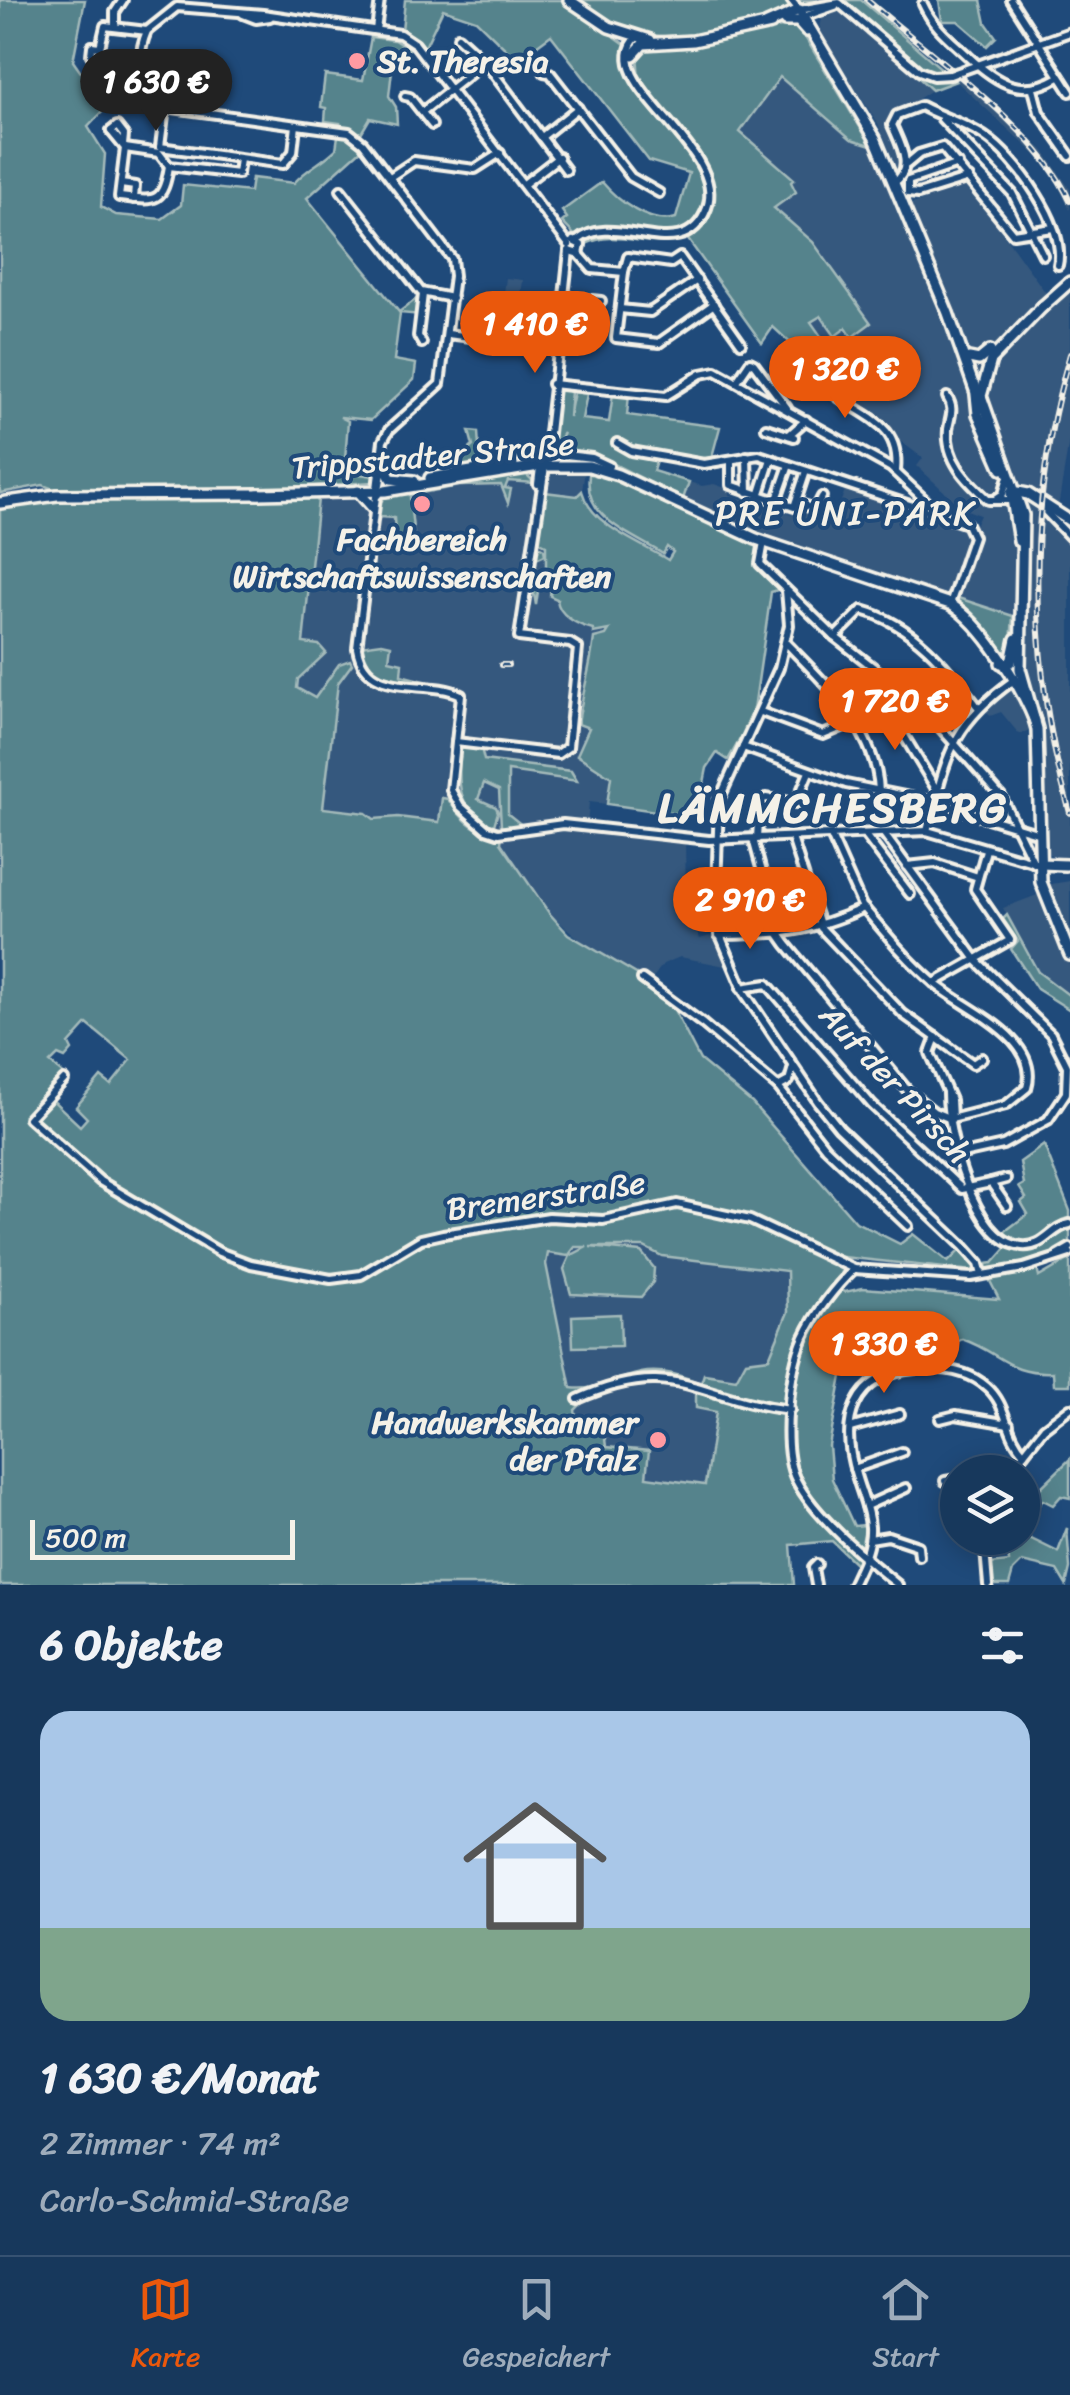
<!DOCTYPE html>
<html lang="de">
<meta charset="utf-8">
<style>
:root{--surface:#17385c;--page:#244365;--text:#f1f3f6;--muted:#9eacbb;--line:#365272;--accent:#ea580c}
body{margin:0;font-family:Sriracha,sans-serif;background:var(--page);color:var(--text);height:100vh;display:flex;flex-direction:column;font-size:38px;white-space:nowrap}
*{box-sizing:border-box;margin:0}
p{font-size:32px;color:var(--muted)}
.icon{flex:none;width:55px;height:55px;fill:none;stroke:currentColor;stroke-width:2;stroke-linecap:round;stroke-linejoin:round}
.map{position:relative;height:1585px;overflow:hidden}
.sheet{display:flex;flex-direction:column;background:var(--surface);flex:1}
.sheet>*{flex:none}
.buttons{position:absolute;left:940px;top:1455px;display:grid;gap:20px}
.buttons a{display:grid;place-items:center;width:100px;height:100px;border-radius:50%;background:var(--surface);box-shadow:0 5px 25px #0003,0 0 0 2px var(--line);font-size:50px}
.scale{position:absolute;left:30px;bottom:25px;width:265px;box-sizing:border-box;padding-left:10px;border:5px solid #f4f1e8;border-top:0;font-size:28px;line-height:35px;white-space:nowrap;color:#f4f1e8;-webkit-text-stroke:8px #1f4a7a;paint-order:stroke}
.price{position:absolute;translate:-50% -85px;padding:0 22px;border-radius:35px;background:var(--accent);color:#fff;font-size:32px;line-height:65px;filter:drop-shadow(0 2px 5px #0008)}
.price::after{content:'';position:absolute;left:50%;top:60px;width:30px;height:22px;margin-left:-15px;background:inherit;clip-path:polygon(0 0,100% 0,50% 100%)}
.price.active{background:#222;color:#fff}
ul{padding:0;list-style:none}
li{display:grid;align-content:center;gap:20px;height:530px;padding:0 40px}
li span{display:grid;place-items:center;height:310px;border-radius:30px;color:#555}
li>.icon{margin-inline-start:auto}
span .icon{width:180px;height:180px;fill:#fffc;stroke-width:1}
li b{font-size:42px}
h2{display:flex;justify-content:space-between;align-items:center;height:120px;padding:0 40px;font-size:42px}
.tab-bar{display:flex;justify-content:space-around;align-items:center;height:140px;border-top:2px solid var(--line);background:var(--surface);font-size:28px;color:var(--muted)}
.tab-bar a{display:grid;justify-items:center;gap:5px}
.tab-bar .active{color:var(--accent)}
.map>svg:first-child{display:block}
.built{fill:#35587e}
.green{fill:#55838c;stroke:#a4baba;stroke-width:2.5;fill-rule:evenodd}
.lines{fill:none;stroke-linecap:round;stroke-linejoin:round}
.minor-casing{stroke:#f4f1e8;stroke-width:14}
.major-casing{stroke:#f4f1e8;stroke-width:16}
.minor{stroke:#1f4a7a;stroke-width:6}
.major{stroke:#1f4a7a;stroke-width:9}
.rail-casing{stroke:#f4f1e8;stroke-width:6}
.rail{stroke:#1f4a7a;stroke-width:2.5;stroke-dasharray:8;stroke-linecap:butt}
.minor-bridge-casing{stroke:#f4f1e8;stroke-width:14;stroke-linecap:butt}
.minor-bridge{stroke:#1f4a7a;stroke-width:6}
.poi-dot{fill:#ff9aa2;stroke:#1f4a7a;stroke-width:4}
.labels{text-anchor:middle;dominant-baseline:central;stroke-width:8;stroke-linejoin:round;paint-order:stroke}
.poi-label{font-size:32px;font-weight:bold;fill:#f4f1e8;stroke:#1f4a7a;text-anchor:start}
.street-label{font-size:32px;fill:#f4f1e8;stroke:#1f4a7a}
.neighbourhood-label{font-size:35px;letter-spacing:2.5px;fill:#f4f1e8;stroke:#1f4a7a}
.district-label{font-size:42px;font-weight:bold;letter-spacing:2.5px;fill:#f4f1e8;stroke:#1f4a7a}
</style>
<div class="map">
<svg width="1070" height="1585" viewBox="0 0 1070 1585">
<rect width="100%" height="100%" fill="#1f4a7a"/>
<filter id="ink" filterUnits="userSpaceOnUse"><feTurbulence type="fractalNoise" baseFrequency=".01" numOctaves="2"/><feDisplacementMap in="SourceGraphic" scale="20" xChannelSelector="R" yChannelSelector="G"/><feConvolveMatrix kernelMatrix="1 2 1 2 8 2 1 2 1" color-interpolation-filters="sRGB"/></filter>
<g filter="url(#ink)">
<g class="built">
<polygon points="838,12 851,16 932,90 889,118 903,158 898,172 878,124 819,32 823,14"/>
<polygon points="780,76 851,139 875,148 900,208 968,185 1048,296 1070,275 1070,434 1058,508 1070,516 1070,875 1068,864 1049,854 1043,838 1040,726 1024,670 1025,618 956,597 948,607 728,523 683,499 689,482 702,486 714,484 731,490 730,495 792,515 795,509 814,515 818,509 836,515 845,490 960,529 976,524 980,515 962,508 917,466 923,458 813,377 835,356 811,322 821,315 813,242 774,208 793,179 739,132"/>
<polygon points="962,79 1043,150 1070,189 1070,210 1054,177 1037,156 956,81"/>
<polygon points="506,278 523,280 516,334 499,332"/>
<polygon points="560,468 585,470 582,491 589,511 662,560 577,755 611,777 607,804 589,802 587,828 685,839 686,901 700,939 717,934 730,967 680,957 663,964 650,982 593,951 549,913 495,836 483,832 455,810 440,822 398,817 374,819 365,813 322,808 338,682 352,664 350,660 339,664 314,699 297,688 318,499 380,494"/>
<polygon points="1011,684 1025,706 1033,729 1019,734 1001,712 990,716 981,705"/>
<polygon points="1070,881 1070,996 1068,997 1038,972 1003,908 1040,894 1039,886"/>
<polygon points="575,1246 644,1247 662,1256 788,1271 788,1312 780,1338 769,1358 736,1379 704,1374 702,1383 647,1373 586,1390 570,1388 546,1264 548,1252"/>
<polygon points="655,1381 694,1391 696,1408 716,1411 705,1486 645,1477 606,1447 578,1432 575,1410 589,1396"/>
</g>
<g class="green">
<path d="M0,0h85l-12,61 9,13 19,4 7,28 -20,21 17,27 -4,53 15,8 46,4 19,-14 2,-20 67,7 2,-14 42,5c14,-16 28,-20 42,-34l4,-26 -15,-2 1,-13 -5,-1 4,-32 38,5 8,-43 23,3 15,9 -16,12 -4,35 7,11 1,17 -27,-6 -13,22 6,8 -56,50 92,114 24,-18 -2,21 -21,-2 -6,47 22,4 -2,16 -43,40 -31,-3 8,4 -4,51 30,4 -2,6 -114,8 -197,2 -18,-7 -43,8z"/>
<path d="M405,0h159l61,44v20l9,19 5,-4 -2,-25 9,-8h39l112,-22 74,121 -20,-6 -71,-62 -40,55 54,47 -3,3 5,10 -22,16 39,34 58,81 -19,14 -6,-9 -11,8 -14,-20 -10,6 24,34 -22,21 -21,-15 5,-13 -24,-22 -11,16 -75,-105c-36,15 -68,-12 -103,7l-22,-23 5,-4 -5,-7 40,-29c16,19 48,44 74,36l13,-45 -40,-12 -98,-126 -34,25 -41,-40 -33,-11 -19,40 -22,-18z"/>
<path d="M574,0h244c-19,4 -34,13 -52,19 -76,25 -124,28 -192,-19z"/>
<polygon points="834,0 861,0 956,81 932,90"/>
<polygon points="939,0 981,0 986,23 996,37 987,46 958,21 942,21"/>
<polygon points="559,388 571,391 569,417 574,392 587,394 582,419 609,422 613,393 629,395 627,415 720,427 710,464 657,458 653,471 689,482 683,499 604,459 557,452 555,450 563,433 553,449 549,439 555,391"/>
<polygon points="469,431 478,432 480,462 488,461 495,447 534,446 540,452 529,458 454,469 455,462 473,446"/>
<path d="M590,470l35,12 132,61v22l24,24 -10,3 -18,124 -25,44 -11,-7 -10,15 -10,49 -90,-13 4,-27 -34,-22 12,-27 -11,-4c4,-30 12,-53 16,-86l12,-3 3,-5 -16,3v-4c-16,-4 -35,-14 -36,-30l-7,-3 1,-11 -12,-1 -3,21 -2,-11 -5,-2 6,-48 9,5 1,6 -9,4v17l16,3 -6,-7v-27l-10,-5 8,-48 33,4 5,-5c9,34 56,51 86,69l5,-8 -6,-5 -4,7c-33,-21 -84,-37 -73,-84z"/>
<path d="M526,474l9,9 -27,-2 -3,7 6,1 -3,14 -7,-18 -42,1 -49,9c0,19 5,34 3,52l-17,4 -2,-33 -15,-1 -6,30 7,-44 7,-9z"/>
<path d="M44,498l274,1 -15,144 16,2 7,8 -28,26 -1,9 18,10 24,-34 11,-4 2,4 -14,19 -15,125 43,5 8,6 24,-2 41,5 3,-24 6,1c20,31 38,39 73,33l-19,3 -1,8 48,70 19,21 82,48 19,18 31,60 52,43 104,119 44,22 13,-10 35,28 12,-12 15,14 -2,7 -131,-14v16l-7,12 10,7 18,-4 136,11 -11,-22 48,-12 3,12 31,-18v126h-16l-1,-13c-46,2 -51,-19 -91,-33l-19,12v15l-32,-4 -3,-26 -60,8 -19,102 3,33 22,47 12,-1 -9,40 -25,-24 -41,4 3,40h-794v-1078zM87,1024l44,36 -20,25 -10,-8 -25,30 11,11 -7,8 -31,-29 17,-12v-9l-16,-13 8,-8 7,3 7,-8 -3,-6zM575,1247h12l-17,9 -6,13 7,25 70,3 12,-15 1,-14 -13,-16 -51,-5h54l18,9 125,15 1,41 -19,46 -23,3 -10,18 -32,-5 -3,9c-17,-6 -35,-13 -54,-11 -26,3 -49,20 -76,16l-25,-124 2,-11 20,3zM640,1382h27l29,11v15l20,4 -11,73 -59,-8 3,-26 -43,-4 -2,-17 -26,2 -3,-22 14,-14z"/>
<polygon points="955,597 1013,616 1010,656 1006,660"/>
<path d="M382,643l9,2 -2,15 13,3 -1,12 26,7c-36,-4 -57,4 -67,-36z"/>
<path d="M461,746l20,2 3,12 87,11 6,10 -69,-10v43l15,12 -17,3 -5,-3 -2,-36 -15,-7 -6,16 18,8 2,5 -5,16c-37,-17 -36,-48 -32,-82z"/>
<polygon points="1007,915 1038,972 1070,996 1070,1010 1037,989 1011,949 1018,941 1003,919"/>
<polygon points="1044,1145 1070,1211 1070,1242 1054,1255 988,1271 986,1264 993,1263 1009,1245 1000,1235 1028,1214 1021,1202 1026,1198 1019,1187 1024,1184 1020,1162"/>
<polygon points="620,1314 621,1346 573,1347 572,1316"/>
<polygon points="1070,1459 1070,1498 1061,1496 1053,1505 1043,1500 1037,1507 1025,1501 1023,1505 1023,1486 1034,1494"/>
<polygon points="1067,1528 1070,1568 1066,1585 1057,1570 1022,1562 1013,1571 1009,1585 993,1585 989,1564 1009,1562 1007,1538 1023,1535 1058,1552"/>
</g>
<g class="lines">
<g class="minor-casing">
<g id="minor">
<polyline points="791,0 799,10 839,3 919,71 933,76 950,75"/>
<polyline points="1011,0 1070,92"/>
<path d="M923,4c11,24 27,35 46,53 28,26 53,42 90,20"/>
<polyline points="243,14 256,19 270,17"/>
<polyline points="803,17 835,6"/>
<polyline points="115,27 115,12 123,0"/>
<polyline points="376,30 380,0"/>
<polyline points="458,37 485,62 566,170"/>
<polyline points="99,47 92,46 91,55 98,56 105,26 147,31"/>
<polyline points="544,72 550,73 631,177 659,193"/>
<polyline points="958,72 1070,32"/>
<polyline points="1033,89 1039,112 1070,156"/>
<polyline points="405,96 410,97 432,125"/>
<path d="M165,107l184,25 14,11 89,116 2,17 -14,108 -51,46 -6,11 -26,207c9,53 70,29 104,47l-10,95 9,16 26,23 12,4 65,-9 146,16 218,-9 113,33"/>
<path d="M165,107c-24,-23 -31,-45 -18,-76l30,-24 86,7 137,20 15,10 154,201"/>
<polyline points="422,112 485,62"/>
<polyline points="942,119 1012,193 1043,255"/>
<polyline points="111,131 125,148 159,153 169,166 238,174 240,159"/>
<polyline points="111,131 117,126 124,135 123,145"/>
<polyline points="543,136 578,108"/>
<polyline points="160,147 283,164 293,152 296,125"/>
<polyline points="160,147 165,107"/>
<path d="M125,148l-6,49c36,4 44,8 50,-31"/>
<polyline points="907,164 919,154 942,147 1013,234 1053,228"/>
<polyline points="958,164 908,181 908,193 918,194 969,178"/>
<polyline points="390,177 414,161 475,169 500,153"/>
<path d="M894,183c21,-15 6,-39 -2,-58l5,-10 24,-9c20,11 44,17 63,30 32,21 83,90 74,129"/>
<polyline points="121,184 135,186 134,199"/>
<polyline points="524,184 559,157"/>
<polyline points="341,190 421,292 452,298"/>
<polyline points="573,241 581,245 579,254"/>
<path d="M577,241c38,-33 107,29 130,-33 22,-60 -114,-127 -70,-171"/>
<polyline points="569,251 579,254 592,269 624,272 628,257 671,263 680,257 741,343"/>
<polyline points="624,272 616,338 659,343 714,304"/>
<polyline points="563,297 601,301"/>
<polyline points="620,309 650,312 697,280"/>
<polyline points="448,334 556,348"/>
<polyline points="422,343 418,336 423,294"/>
<polyline points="737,381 750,362 754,364 787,408"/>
<polyline points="552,384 666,396 701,374 716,371 891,468 941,515"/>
<path d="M834,394c32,24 67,30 62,77"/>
<path d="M947,397c8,12 3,19 1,32 -3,31 19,52 40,71h24"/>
<polyline points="766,428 794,437"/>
<polyline points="789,435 806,420"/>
<polyline points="617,443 631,451 704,464 759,455 967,524 973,537 950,604"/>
<polyline points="548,444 557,454 592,458 609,466"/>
<polyline points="747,456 748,492"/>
<polyline points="731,461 731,485 794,507 806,471"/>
<polyline points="538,484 543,442"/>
<polyline points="378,495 383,468"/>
<polyline points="759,496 771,459"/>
<polyline points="997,498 1003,494 1007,480"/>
<polyline points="776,502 789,465"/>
<polyline points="796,503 816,509 822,497"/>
<polyline points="1045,511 1070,537"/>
<polyline points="764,542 760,564 835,637 907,694 939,726 1001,796 1034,863"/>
<polyline points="786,590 789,625 779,668 719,800 715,923 744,992 818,1102 839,1128 963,1246 979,1264 982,1275"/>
<path d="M835,637l27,-27c51,14 85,57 116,97"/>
<path d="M787,644c39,40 90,88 92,147"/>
<polyline points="877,691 938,792"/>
<polyline points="761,712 823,735 854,722"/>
<polyline points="456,742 558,754 568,747 578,648 570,643 519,637 546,460 569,251"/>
<polyline points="743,747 846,784 935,802 1040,834"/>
<path d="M927,831c20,-74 22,-105 87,-151"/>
<polyline points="884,834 977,961 1051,1034 1067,1066 1066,1093 1048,1120 1003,1145 958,1155"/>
<polyline points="865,835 910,894"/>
<polyline points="831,836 863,908"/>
<polyline points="792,838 821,928 903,1014 973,1064 982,1058"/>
<polyline points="757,839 759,802 766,798 796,803 809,772"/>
<polyline points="907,866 935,863 978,877"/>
<path d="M719,935c61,-1 89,-2 145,-27 22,26 44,53 70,75 30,26 108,55 93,105l-21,17 -55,14 -17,-7 -26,-21 -122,-147 -7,-10 -26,-95"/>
<polyline points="642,979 703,1024 778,1087 789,1081 793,1067"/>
<polyline points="934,983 1010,940 975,889 986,850"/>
<polyline points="741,988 767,984 872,1105 962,1189 991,1183 1007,1206"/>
<polyline points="936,1037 930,1053 951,1100 952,1118"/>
<polyline points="64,1080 29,1118 100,1181 219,1252 251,1264 331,1279 361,1275 421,1239 443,1234 549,1217 603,1220 677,1204 750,1220 854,1269 971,1277 1024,1268 1070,1253"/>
<polyline points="778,1087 825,1147 908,1226"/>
<path d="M947,1093c0,39 26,149 75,153 23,2 29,-19 48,-22"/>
<polyline points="991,1183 1006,1179"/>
<polyline points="1058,1255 1070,1248"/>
<path d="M854,1269c-19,18 -39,44 -50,68 -15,33 -24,111 -8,143 18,36 70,79 102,105"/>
<path d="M578,1399c97,-44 121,1 212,11"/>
<polyline points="940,1419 956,1415 1009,1424"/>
<polyline points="850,1428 900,1414"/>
<polyline points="854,1469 902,1452"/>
<polyline points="1009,1472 1044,1428 1070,1408"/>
<polyline points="945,1481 958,1479"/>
<polyline points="866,1506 906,1488"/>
<polyline points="984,1538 988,1585"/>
<polyline points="870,1539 888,1536 918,1546 919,1556"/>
<polyline points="816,1585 813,1568 817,1564"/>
<path d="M852,1585c9,-19 19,-37 18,-58 -1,-18 -9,-34 -14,-52 -17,-54 -4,-100 59,-106 25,-2 53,0 72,18 21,18 18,47 37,66"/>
</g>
</g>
<g class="major-casing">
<g id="major">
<polyline points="569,0 609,27 650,40"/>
<polyline points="785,21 798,21 807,31"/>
<polyline points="767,24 799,10 875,138 948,313 975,390"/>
<polyline points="633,55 643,44 693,41 771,24"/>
<polyline points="1043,306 991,360 981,396 1023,515 1020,669 1037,729 1041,882 1070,955"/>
<polyline points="1042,307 1070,282"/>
<polyline points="969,358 979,360 990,351"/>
<polyline points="975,385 978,414 1002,469"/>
<polyline points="383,464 391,479 414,481"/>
<polyline points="430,478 513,464"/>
<polyline points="358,491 372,507"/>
<polyline points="1018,492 1028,494 1070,521"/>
<polyline points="1011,493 1019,541"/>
<path d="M258,494l127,-3 154,-25h50l29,9 138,64 194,65c33,20 71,82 85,117"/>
<polyline points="0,503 57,495 260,494"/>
<polyline points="1001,663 1011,662 1016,639"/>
<polyline points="1040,864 1066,865"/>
</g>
</g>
<use href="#minor" class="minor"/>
<use href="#major" class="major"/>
<g class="rail-casing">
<g id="rail">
<path d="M867,0c63,55 169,126 203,201"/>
<path d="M1070,354c-44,150 -43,308 0,459"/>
<polyline points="501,665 508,665"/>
</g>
</g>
<use href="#rail" class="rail"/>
<g class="minor-bridge-casing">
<polyline id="minor-bridge" points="950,75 958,72"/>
</g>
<use href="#minor-bridge" class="minor-bridge"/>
</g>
</g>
<g class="poi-dot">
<circle cx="357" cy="61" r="10"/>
<circle cx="422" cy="504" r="10"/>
<circle cx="658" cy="1440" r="10"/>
</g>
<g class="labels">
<g class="poi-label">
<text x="377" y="61">St. Theresia</text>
<text x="422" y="539" text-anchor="middle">Fachbereich<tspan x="422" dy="37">Wirtschaftswissenschaften</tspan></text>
<text x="638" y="1422" text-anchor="end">Handwerkskammer<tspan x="638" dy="37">der Pfalz</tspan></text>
</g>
<g class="street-label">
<text transform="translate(433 456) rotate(-5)">Trippstadter Straße</text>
<text transform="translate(895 1084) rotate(47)">Auf der Pirsch</text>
<text transform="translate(546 1196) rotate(-8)">Bremerstraße</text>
</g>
<g class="neighbourhood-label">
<text x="846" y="513">PRE UNI-PARK</text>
</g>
<g class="district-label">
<text x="833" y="808">LÄMMCHESBERG</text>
</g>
</g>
</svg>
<div class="buttons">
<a><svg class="icon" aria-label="layers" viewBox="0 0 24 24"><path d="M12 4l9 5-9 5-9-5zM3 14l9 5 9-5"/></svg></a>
</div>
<div class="scale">500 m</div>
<b class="price active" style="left:156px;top:134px">1 630 €</b>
<b class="price" style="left:535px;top:376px">1 410 €</b>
<b class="price" style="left:845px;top:421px">1 320 €</b>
<b class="price" style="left:895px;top:753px">1 720 €</b>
<b class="price" style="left:750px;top:952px">2 910 €</b>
<b class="price" style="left:884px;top:1396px">1 330 €</b>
</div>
<section class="sheet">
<h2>6 Objekte<svg class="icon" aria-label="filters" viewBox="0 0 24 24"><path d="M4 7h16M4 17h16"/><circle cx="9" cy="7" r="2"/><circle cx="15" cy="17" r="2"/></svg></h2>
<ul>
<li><span style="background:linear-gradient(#a9c7e8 70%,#7fa58c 0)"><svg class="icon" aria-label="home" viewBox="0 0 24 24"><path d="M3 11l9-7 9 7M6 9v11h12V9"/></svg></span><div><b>1 630 €/Monat</b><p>2 Zimmer · 74 m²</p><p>Carlo-Schmid-Straße</p></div></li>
</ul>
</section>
<nav class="tab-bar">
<a class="active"><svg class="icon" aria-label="map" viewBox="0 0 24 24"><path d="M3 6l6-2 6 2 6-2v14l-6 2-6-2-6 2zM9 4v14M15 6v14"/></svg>Karte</a>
<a><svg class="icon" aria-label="saved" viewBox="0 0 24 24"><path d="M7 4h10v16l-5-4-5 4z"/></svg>Gespeichert</a>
<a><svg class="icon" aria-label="home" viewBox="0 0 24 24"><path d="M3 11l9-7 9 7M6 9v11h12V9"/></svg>Start</a>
</nav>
